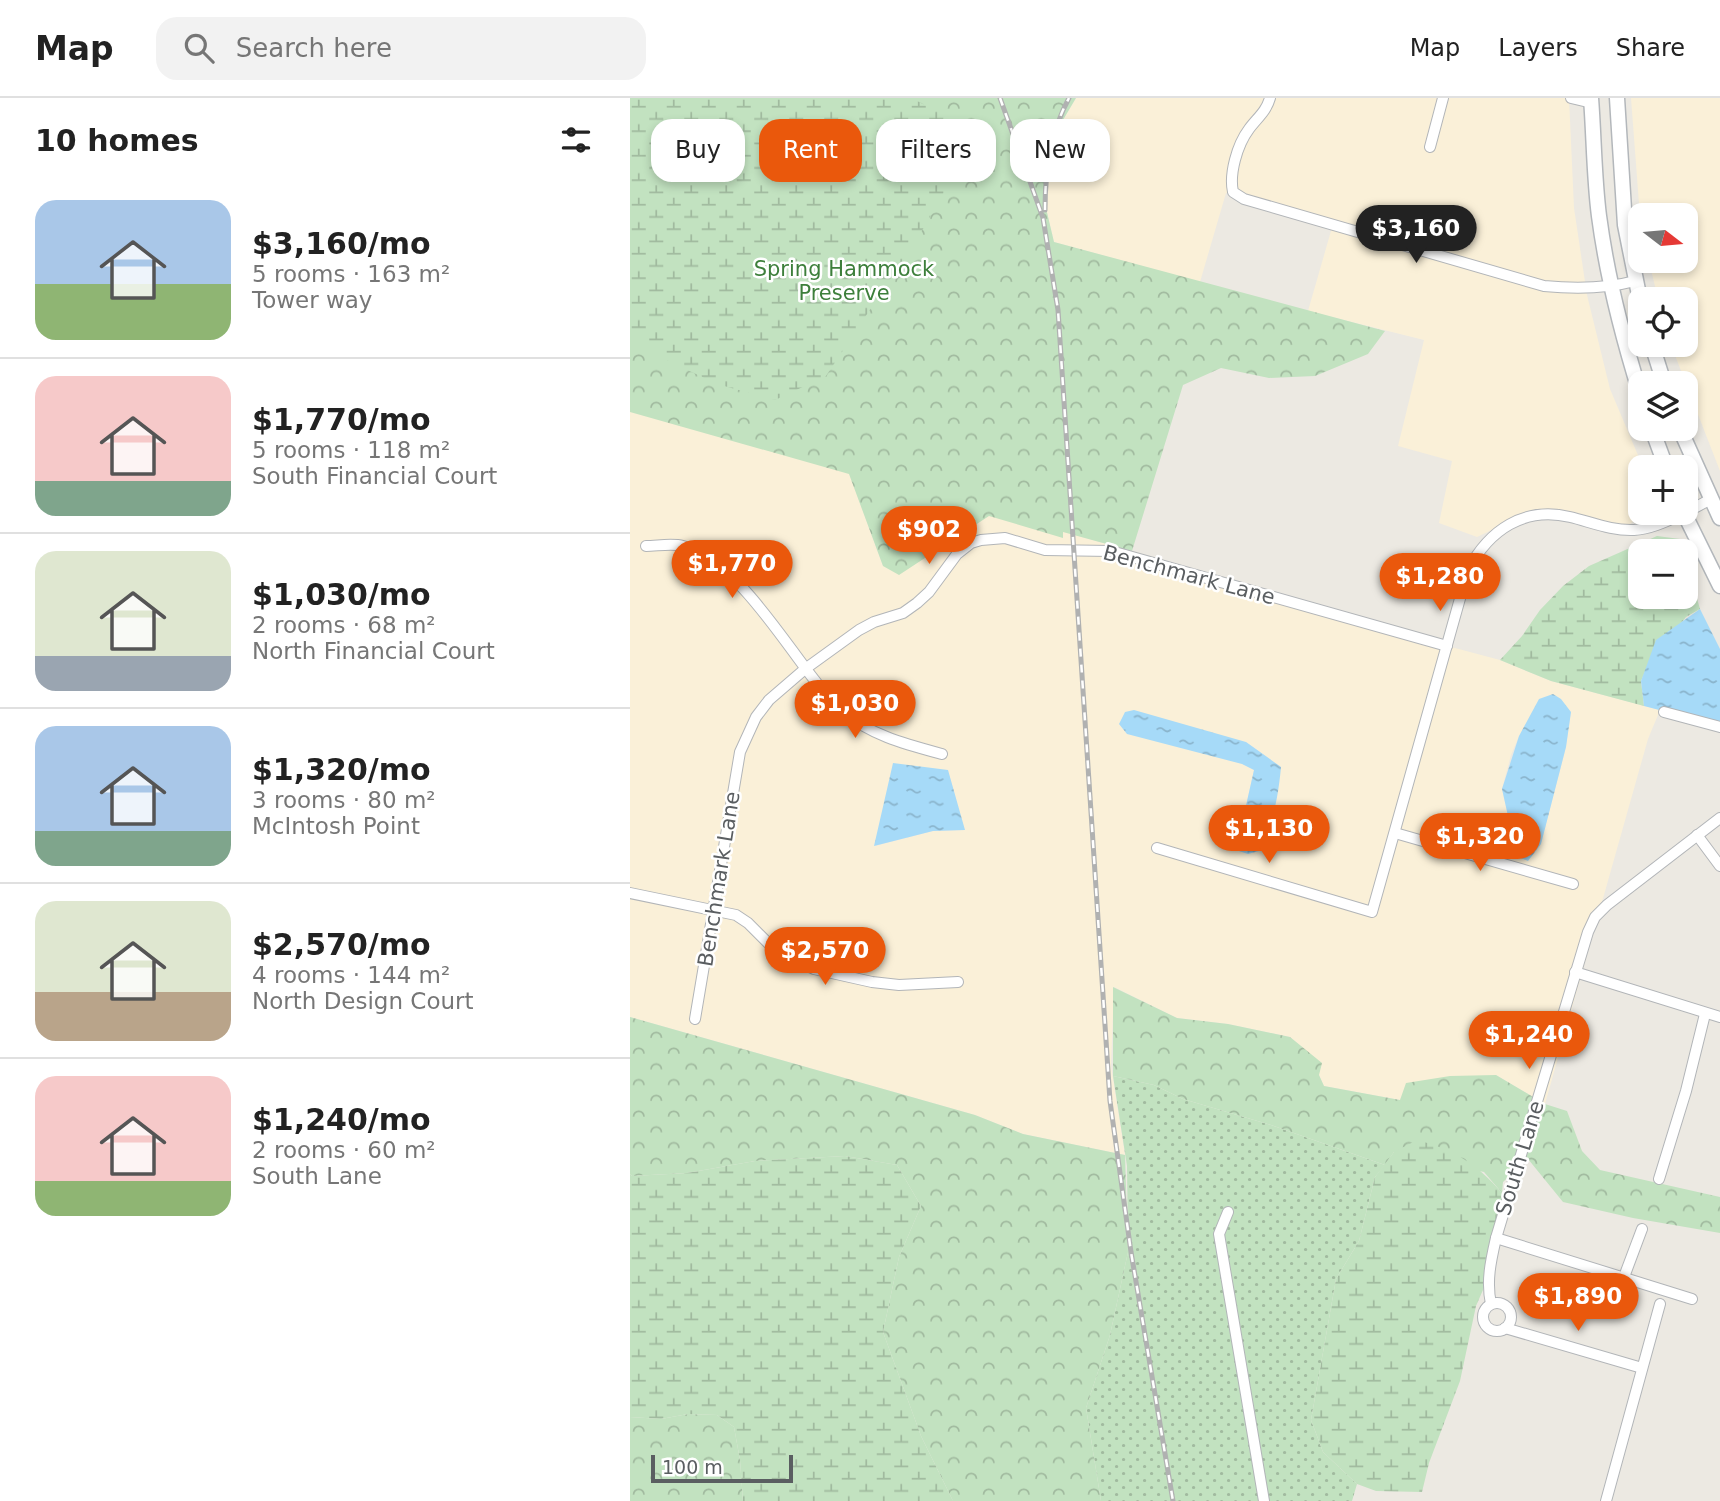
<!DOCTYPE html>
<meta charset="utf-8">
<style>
:root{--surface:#fff;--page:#f2f2f2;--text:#222;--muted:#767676;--line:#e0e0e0;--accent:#ea580c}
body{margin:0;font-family:"DejaVu Sans",sans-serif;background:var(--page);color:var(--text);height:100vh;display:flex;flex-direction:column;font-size:26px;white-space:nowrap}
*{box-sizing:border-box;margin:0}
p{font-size:23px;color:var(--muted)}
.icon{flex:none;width:38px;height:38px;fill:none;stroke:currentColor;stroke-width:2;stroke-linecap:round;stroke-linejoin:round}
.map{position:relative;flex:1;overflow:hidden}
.details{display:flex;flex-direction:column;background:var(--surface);width:630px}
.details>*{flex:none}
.top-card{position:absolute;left:21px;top:21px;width:665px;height:63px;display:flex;gap:14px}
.needle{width:46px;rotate:106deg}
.buttons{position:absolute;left:998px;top:105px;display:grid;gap:14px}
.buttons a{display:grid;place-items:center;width:70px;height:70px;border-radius:14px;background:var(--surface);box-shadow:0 4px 10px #0003;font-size:35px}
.scale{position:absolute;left:21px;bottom:18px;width:142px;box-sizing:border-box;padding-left:7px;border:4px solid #5a5e61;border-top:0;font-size:19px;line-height:24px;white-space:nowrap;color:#5a5e61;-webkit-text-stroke:5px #fff;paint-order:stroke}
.price{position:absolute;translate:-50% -60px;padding:0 16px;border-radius:24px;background:var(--accent);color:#fff;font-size:23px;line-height:46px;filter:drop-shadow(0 2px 4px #0008)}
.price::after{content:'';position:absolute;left:50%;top:42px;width:21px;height:16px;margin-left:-10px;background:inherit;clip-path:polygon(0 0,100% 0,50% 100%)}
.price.current{background:#222;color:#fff}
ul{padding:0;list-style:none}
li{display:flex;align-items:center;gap:21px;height:175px;padding:0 35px}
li+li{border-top:2px solid var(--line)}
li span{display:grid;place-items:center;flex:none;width:196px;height:140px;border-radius:21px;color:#555}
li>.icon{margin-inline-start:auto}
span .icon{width:84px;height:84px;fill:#fffc;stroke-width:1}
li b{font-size:30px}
h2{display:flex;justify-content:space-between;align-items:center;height:84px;padding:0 35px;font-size:30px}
.tag{padding:0 24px;border-radius:21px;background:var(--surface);box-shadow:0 4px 10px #0003;font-size:24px;line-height:63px}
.tag.current{background:var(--accent);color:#fff}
header{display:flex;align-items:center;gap:42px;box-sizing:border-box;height:98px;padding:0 35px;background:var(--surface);border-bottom:2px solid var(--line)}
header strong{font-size:33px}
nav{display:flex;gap:38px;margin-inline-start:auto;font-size:24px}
.search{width:490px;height:63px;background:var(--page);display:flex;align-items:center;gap:18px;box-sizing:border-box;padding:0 24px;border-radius:21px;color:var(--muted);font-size:26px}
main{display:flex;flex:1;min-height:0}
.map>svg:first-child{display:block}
.commercial{fill:#faf0d8;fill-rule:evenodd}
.grass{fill:url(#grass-dots)}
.forest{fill:url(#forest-crowns)}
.wetland{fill:url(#wetland-marsh)}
.water{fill:url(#water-ripples)}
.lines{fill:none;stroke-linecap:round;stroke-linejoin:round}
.street-casing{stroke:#b2b5b8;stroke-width:12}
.secondary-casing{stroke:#b3b7bb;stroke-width:17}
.street{stroke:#fff;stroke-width:10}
.secondary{stroke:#fff;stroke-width:14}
.rail-casing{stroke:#b0b1b1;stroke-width:5}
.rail{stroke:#fff;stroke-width:2.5;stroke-dasharray:8;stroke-linecap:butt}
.labels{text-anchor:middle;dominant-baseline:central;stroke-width:5;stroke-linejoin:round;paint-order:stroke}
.park-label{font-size:21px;fill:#3d7f3b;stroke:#fff}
.street-label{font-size:21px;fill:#5a5e61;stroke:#fff}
</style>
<header>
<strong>Map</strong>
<div class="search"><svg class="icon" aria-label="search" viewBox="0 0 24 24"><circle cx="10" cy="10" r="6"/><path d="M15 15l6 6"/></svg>Search here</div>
<nav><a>Map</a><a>Layers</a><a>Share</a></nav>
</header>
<main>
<section class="details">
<h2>10 homes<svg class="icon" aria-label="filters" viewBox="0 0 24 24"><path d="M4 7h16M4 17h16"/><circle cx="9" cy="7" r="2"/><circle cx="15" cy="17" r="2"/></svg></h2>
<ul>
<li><span style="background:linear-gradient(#a9c7e8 60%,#8fb573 0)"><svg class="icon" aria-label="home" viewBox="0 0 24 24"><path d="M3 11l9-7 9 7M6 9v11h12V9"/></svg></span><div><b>$3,160/mo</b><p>5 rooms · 163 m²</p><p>Tower way</p></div></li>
<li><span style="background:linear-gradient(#f6c9c9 75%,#7fa58c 0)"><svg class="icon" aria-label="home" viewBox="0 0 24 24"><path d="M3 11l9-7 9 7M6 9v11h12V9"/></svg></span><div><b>$1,770/mo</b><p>5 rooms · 118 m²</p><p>South Financial Court</p></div></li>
<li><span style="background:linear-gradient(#dfe7d0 75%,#9aa5b1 0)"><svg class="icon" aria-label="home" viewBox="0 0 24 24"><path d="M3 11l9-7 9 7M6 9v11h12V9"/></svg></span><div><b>$1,030/mo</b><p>2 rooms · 68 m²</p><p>North Financial Court</p></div></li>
<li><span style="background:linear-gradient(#a9c7e8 75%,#7fa58c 0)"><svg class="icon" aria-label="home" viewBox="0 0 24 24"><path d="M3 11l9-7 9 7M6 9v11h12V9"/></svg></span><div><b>$1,320/mo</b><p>3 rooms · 80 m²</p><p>McIntosh Point</p></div></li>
<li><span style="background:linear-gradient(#dfe7d0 65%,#b9a48a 0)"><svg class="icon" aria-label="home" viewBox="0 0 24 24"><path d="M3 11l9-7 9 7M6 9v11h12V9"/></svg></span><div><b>$2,570/mo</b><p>4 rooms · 144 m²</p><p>North Design Court</p></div></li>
<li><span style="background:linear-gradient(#f6c9c9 75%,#8fb573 0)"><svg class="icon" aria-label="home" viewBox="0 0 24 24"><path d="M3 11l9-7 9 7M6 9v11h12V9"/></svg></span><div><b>$1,240/mo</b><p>2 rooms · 60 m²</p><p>South Lane</p></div></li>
</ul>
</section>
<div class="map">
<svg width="1090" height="1403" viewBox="0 0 1090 1403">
<defs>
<pattern id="grass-dots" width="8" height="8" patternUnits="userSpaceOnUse" patternTransform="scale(1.75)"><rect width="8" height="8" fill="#c2e2c0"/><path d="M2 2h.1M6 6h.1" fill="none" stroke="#a1ba9f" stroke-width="1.8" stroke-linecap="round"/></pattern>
<pattern id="forest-crowns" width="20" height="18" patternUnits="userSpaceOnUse" patternTransform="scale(1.75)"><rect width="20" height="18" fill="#c2e2c0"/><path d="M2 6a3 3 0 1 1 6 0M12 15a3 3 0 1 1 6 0" fill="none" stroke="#a1ba9f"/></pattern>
<pattern id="wetland-marsh" width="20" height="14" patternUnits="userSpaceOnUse" patternTransform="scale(1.75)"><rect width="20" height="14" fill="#c2e2c0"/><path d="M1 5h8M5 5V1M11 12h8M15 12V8" fill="none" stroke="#a1ba9f"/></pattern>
<pattern id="water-ripples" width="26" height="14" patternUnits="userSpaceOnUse" patternTransform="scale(1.75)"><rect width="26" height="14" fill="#a6daf8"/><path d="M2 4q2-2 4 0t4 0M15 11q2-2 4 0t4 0" fill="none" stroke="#8ab4cc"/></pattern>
</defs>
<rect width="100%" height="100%" fill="#ece9e2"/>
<g class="commercial">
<polygon points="446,0 939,0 944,110 957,197 980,291 1013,369 1010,369 1010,415 1015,415 997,428 941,418 891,418 847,439 809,425 822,363 768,348 794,242 678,213 703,126 596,95 570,184 424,144 415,106 420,62 430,27"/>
<polygon points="1001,0 1090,0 1090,373 1041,247 1055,247 1055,201 1028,201 1019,163 1055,163 1055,117 1010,119"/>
<path d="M0,307l218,65 35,96 111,-54 138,39 308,93 60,16 51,21 109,29 -12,29 -103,365 -49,-29 -90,12 -6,13 -76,-14 -5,-11v-13l-29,-25 -62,-13 -51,-6 -63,-31 -3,79 14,89 -102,-21 -48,-19 -345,-98zM941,614l-5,35 -25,96 -13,17 -23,-9 3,-35 -6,-27 9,-34 8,-19zM616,644l35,25 -33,87 -12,-4 18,-80 -11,-6zM318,673l16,59 -31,1 -58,15z"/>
</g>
<polygon class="grass" points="483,978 524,987 553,1001 641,1027 755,1067 745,1079 729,1143 706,1181 681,1322 693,1354 727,1386 722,1403 471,1403 456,1310 480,1237 498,1154 497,1068"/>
<g class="forest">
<polygon points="0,0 446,0 430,27 420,62 415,106 424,144 755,233 738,256 685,278 639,280 591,270 553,287 502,453 433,434 433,440 359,418 269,477 253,468 219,376 0,314"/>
<polygon points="483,889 547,920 598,926 660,939 692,965 689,977 694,988 770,1002 776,985 820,978 866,977 915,1006 937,1013 952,1053 970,1072 1090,1099 1090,1135 1003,1120 933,1104 898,1061 873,1084 872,1095 854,1074 764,1054 755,1067 641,1027 553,1001 524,987 483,978"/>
<polygon points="0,919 345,1017 393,1036 495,1057 498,1154 480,1237 456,1310 471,1403 323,1403 291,1338 253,1234 269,1159 291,1108 267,1067 215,1058 125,1063 57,1075 2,1078 0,1076"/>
<polygon points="58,1316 87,1317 104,1329 110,1362 113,1403 0,1403 0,1319 31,1321"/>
</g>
<g class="wetland">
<polygon points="0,0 281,0 323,21 335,59 290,136 196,278 145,302 87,286 30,259 0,239"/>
<polygon points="1027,438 1050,441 1054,453 1010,453 1010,499 1055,499 1055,458 1070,511 1056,519 1017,569 1011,583 1014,608 921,583 870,562 892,538 910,512 933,488 959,468"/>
<path d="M787,1042c38,10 60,24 85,53l-1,42 -5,25 -20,46 -16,75 -31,82 -7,29 -46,-1 -19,-7 -34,-32 -12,-32 25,-141 23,-38 16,-64 19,-25z"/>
<polygon points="215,1058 267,1067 291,1108 269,1159 253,1234 291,1338 323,1403 113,1403 110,1362 104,1329 87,1317 58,1316 31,1321 0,1319 0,1076 2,1078 57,1075 125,1063"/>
</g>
<g class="water">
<polygon points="1070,511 1090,551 1090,628 1014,608 1011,583 1026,542"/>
<polygon points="923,596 931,601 941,614 936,649 911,746 898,763 875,753 878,718 872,691 889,638 909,601"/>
<path d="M504,612l112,32 35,25c-3,32 -8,56 -22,84l-11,3 -12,-4 18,-80 -12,-6 -115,-30 -8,-10 6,-12z"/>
<polygon points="263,665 318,672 335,732 303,733 244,748"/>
</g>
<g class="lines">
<g class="street-casing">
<g id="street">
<path d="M640,0c-4,14 -13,20 -21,31 -12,16 -20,45 -16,63l11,7 300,87c32,3 61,3 91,-5"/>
<polyline points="941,0 962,5"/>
<polyline points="800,49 813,0"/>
<polyline points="1055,415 1081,401"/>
<path d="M16,448c11,0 26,-3 37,0 52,14 100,95 133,136 7,9 15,20 24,28 30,25 65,34 102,44"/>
<polyline points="1034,614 1090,629"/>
<polyline points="765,735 943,786"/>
<polyline points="1067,737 1090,768"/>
<path d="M527,750l215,64 96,-342c21,-40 56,-64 102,-53 21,5 42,14 64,13 18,-1 35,-10 51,-17"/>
<polyline points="0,795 106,817 118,825 148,855 184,871 242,884 269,887 328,884"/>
<polyline points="945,874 1090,919"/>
<polyline points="65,921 110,654 126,619 139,602 175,571 229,532 244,524 273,515 287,505 299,494 327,456 341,445 351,442 375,440 415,452 481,453 817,548"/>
<polyline points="1029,1081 1056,993 1075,916"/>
<polyline points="598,1114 589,1136 634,1403"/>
<polyline points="866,1140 1062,1201"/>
<polyline points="994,1179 1012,1131"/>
<circle cx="867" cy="1219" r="14"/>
<path d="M861,1206c-5,-23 0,-44 5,-66l92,-306 7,-15 12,-12 113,-87"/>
<polyline points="875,1230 1012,1270"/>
<polyline points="976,1403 1030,1206"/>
</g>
</g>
<g class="secondary-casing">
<g id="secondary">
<path d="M961,0c3,39 3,79 8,118 8,61 23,119 41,177"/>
<polyline points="987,0 995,127 1010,202"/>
<polyline points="1022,247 1034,285"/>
<polyline points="1022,331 1036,369"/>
<polyline points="1050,331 1090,420"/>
<polyline points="1054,415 1090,488"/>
</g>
</g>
<use href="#street" class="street"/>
<use href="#secondary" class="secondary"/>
<g class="rail-casing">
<g id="rail">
<polyline points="370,0 413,120 428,212 480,1003 501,1154 543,1403"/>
<path d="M415,112c0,-39 5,-77 24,-112"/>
</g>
</g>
<use href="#rail" class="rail"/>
</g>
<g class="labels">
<g class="park-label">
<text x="214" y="171">Spring Hammock<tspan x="214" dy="24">Preserve</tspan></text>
</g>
<g class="street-label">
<text transform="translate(559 477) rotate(15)">Benchmark Lane</text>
<text transform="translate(89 781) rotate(-81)">Benchmark Lane</text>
<text transform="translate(890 1060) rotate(-73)">South Lane</text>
</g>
</g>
</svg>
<div class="buttons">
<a><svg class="needle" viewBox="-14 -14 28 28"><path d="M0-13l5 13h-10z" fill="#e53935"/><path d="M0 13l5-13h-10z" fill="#767676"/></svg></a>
<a><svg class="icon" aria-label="locate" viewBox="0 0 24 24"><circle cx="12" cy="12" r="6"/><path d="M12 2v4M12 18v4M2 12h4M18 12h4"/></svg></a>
<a><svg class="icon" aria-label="layers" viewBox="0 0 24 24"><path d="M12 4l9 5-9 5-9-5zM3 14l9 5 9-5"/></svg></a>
<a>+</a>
<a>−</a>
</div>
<div class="scale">100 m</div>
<b class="price current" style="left:786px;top:167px">$3,160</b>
<b class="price" style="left:299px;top:468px">$902</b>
<b class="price" style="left:102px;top:502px">$1,770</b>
<b class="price" style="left:810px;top:515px">$1,280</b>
<b class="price" style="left:225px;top:642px">$1,030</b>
<b class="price" style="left:639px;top:767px">$1,130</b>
<b class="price" style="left:850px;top:775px">$1,320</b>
<b class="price" style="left:195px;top:889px">$2,570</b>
<b class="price" style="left:899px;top:973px">$1,240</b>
<b class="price" style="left:948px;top:1235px">$1,890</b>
<div class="top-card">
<a class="tag">Buy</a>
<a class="tag current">Rent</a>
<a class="tag">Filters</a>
<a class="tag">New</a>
</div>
</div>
</main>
